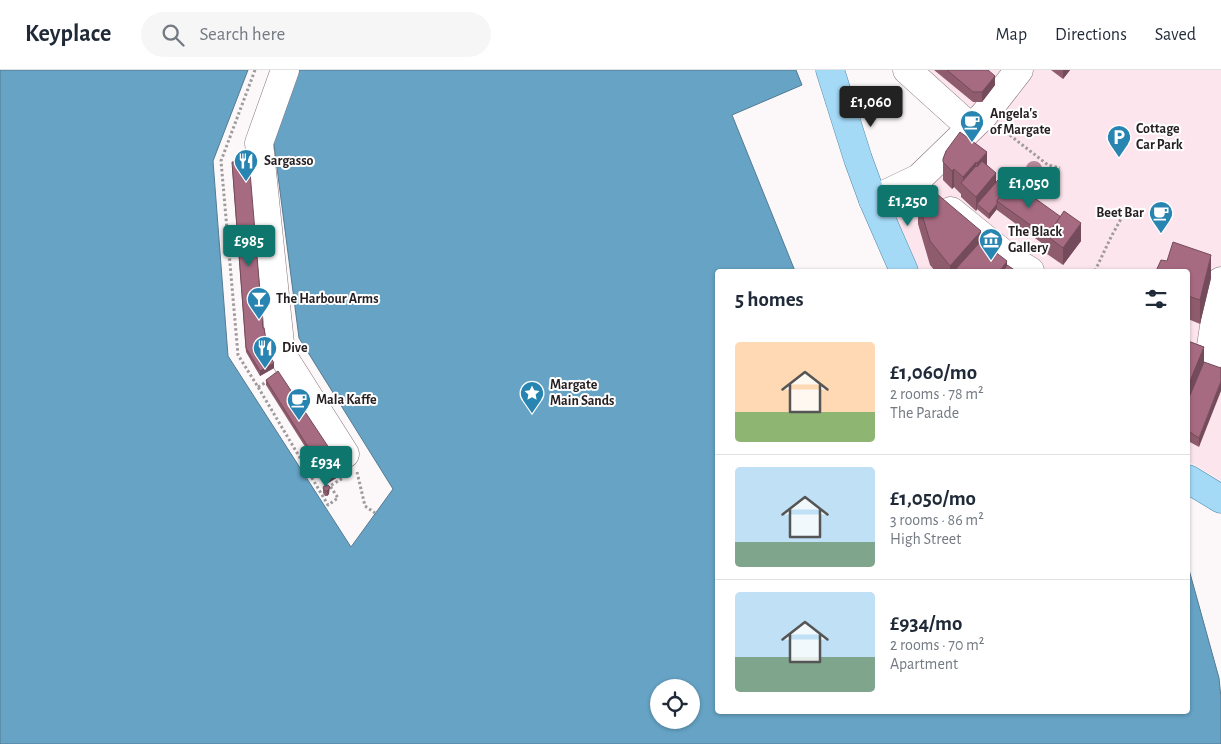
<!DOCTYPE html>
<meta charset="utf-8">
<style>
:root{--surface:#fff;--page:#f6f6f7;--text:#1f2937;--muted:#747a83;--line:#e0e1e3;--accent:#0f766e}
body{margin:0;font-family:"Alegreya Sans",sans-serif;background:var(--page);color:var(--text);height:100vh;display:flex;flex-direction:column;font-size:19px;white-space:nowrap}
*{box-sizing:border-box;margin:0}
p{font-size:16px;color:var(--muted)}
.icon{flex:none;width:28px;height:28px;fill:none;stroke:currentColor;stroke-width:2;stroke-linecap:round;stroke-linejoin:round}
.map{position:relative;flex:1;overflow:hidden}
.drawer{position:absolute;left:715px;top:199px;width:475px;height:445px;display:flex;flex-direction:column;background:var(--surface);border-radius:5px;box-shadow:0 1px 4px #0004}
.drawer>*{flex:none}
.controls{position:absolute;left:650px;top:609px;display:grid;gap:10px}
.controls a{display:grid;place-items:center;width:50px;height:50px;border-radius:50%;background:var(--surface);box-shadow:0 1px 4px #0004;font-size:25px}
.price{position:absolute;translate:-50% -42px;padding:0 11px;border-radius:5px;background:var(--accent);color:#fff;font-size:16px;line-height:32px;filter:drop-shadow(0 1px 2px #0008)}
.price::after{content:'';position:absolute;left:50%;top:30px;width:15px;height:11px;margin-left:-8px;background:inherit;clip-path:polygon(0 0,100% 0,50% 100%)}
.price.current{background:#222;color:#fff}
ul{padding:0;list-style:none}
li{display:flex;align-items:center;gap:15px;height:125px;padding:0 20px}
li+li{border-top:1px solid var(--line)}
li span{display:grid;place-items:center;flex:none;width:140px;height:100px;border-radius:5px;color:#555}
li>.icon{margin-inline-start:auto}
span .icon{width:60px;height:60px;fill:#fffc;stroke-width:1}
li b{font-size:21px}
h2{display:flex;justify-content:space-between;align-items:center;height:60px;padding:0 20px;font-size:21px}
header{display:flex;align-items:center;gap:30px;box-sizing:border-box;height:70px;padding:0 25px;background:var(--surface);border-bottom:1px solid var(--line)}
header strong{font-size:24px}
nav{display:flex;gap:28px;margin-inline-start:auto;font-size:18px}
.search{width:350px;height:45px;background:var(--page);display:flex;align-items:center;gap:12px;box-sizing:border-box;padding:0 18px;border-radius:28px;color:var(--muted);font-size:19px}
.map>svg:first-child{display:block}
.built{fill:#fde5ed}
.water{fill:#66a3c5;stroke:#537b94;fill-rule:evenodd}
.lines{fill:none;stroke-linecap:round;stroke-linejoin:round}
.minor-casing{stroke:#86747a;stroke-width:29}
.major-casing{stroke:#5289a9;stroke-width:29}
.path{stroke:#9f9a9b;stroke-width:3;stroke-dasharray:2.5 2.5;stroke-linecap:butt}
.minor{stroke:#fff;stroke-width:28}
.major{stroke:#a5daf7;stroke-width:28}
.tree{fill:#b4899a}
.wall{fill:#8f5c6e}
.shaded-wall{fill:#744b5a}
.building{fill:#a66b80;stroke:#744b5a}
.labels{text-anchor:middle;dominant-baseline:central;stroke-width:4;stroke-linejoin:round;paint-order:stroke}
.poi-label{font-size:14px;font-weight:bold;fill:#261f21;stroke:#fff;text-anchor:start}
</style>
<header>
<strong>Keyplace</strong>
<div class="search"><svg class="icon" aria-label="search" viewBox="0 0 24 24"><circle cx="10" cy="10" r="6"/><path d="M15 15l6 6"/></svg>Search here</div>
<nav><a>Map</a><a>Directions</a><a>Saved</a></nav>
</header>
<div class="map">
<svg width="1221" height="674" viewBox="0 0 1221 674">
<rect width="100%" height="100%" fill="#fcf8f9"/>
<polygon class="built" points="925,0 1221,0 1221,411 1188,391 1188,201 919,201 907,171 894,143 985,49"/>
<path class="water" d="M0,0h248l-35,91 15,195 123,191 42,-58 -94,-151 -26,-201 25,-67h498l6,15 -70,30 63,156h-77v440h470v-145l31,112 2,20v46h-1221zM659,618h32v32h-32z"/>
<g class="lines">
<g class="minor-casing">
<g id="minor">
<polyline points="285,0 259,73 281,283 345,384"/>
<polyline points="907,0 970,57"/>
<polyline points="873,130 919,108 984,45 1019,0"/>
<polyline points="951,141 1009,188 1030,201"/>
<polyline points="1209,289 1221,211"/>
</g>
</g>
<g class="major-casing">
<g id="major">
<polyline points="830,0 858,89 873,130 904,201"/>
<polyline points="1188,409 1221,429"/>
</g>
</g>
<g class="path">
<polyline points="255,0 221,91 238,285 258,317 328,435 338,428 330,416 343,408"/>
<polyline points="1002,59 1048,95 1060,98"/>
<polyline points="1095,201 1111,167 1127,138"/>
<polyline points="258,317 268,311"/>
<polyline points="357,402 365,436 375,443"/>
</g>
<use href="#minor" class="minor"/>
<use href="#major" class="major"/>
</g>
<circle class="tree" cx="1034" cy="99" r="8"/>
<g class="wall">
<polygon points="934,0 988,0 995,15 982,32 973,32"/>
<polygon points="1051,0 1070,0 1063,9"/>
<polygon points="946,81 987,95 996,112 1006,117 1081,171 1063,195 1047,184 1047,177 997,140 997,139 989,149 977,139 976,141 961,127 961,124 954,117 952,119 943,110 943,89"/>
<polygon points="232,97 267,275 267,280 266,280 274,298 260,306 246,282"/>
<polygon points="918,124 981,171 1007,195 1016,201 935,201 930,195 918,154"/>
<polygon points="1188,201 1211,208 1200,254 1188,249"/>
<polygon points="1188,271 1204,277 1199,377 1188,371"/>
<polygon points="266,310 343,404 328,413 266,315"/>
<polygon points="330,417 329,424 327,426 325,426 323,423 323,418"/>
</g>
<g class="shaded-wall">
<polygon points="1063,0 1070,0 1063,9"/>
<polygon points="995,6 995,15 982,32 982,22"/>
<polygon points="987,82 987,100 977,111 977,93"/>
<polygon points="976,92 976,110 963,114 963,107"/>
<polygon points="954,99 954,117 952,119 952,101"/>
<polygon points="996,103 996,117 977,134 977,139 976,141 976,127"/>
<polygon points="997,134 997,139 989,149 989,144"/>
<polygon points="1081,153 1081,171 1063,195 1063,178"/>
<polygon points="981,161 981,185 966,201 950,201 950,196"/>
<polygon points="1211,185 1211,208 1200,254 1200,230"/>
<polygon points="1007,191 1007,201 1000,201"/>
<polygon points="1204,277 1204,301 1188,339 1188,316"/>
<polygon points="274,293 274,298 260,306 260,301"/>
<polygon points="1221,311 1221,321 1199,377 1199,368"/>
<polygon points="343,399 343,404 328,413 328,409"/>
<polygon points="329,419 329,424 327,426 327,421"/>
</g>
<g class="building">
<polygon points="947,0 988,0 995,6 982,22 973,22"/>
<polygon points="960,62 987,82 977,93 976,92 963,107 954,99 952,101 943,92 943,89 946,81"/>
<polygon points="241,91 250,102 263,258 264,258 267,275 258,276 261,282 265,279 274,293 260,301 246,278 232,92"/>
<polygon points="982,91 996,103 976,127 961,113 976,96 977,97"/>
<polygon points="998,110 1006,117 997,131 997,134 989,144 977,134"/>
<polygon points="1011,111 1061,147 1047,166 1047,167 997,131"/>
<polygon points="927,118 930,118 981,161 950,196 930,171 918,131 918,124 921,119"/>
<polygon points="1064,141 1081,153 1063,178 1047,166"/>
<polygon points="981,171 1007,191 1000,201 954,201"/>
<polygon points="1173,172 1211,185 1200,230 1188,226 1188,201 1156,201 1161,190 1167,191"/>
<polygon points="1007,195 1016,201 1003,201"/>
<polygon points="1188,271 1204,277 1188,316"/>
<polygon points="1204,292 1221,298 1221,311 1199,368 1188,361 1188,330"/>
<polygon points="278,301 343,399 328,409 266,310"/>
<polygon points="328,415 330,417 329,419 327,421 325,421 323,418 324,416"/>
</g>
<defs>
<g id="cafe-pin" transform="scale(1.25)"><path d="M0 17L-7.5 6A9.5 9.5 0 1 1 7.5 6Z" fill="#2885b1" stroke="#fff"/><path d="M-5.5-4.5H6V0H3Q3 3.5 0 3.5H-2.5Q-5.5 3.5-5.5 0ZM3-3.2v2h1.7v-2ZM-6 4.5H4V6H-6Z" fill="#fff"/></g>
<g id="parking-pin" transform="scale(1.25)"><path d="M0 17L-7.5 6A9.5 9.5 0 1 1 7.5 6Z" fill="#2885b1" stroke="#fff"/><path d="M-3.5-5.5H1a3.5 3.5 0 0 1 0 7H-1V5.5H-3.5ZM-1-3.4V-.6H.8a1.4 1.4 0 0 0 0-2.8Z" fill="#fff"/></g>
<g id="restaurant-pin" transform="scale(1.25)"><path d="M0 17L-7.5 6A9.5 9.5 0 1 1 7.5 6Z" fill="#2885b1" stroke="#fff"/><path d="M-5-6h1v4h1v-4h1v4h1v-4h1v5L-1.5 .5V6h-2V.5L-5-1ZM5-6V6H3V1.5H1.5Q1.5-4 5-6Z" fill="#fff"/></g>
<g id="museum-pin" transform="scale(1.25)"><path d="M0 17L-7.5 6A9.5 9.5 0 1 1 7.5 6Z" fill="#2885b1" stroke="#fff"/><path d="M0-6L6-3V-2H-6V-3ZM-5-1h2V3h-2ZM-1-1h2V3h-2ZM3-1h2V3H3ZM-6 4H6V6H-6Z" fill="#fff"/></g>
<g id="bar-pin" transform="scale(1.25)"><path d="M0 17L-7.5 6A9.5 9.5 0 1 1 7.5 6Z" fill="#2885b1" stroke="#fff"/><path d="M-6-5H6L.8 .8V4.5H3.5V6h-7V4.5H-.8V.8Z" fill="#fff"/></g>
<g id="sight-pin" transform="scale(1.25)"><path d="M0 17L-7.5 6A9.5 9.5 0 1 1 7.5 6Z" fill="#2885b1" stroke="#fff"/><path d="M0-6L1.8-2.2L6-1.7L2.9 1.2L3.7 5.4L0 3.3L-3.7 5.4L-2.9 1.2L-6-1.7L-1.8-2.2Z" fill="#fff"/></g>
</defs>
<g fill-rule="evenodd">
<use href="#cafe-pin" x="972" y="52"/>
<use href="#parking-pin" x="1119" y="67"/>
<use href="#restaurant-pin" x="246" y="91"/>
<use href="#cafe-pin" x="1161" y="143"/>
<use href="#museum-pin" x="991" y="170"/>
<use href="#bar-pin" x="259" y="229"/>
<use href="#restaurant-pin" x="265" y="278"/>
<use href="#sight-pin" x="532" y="323"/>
<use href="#cafe-pin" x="299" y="330"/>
</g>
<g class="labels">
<g class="poi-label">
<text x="990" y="44">Angela's<tspan x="990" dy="16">of Margate</tspan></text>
<text x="1136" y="59">Cottage<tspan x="1136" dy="16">Car Park</tspan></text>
<text x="264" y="91">Sargasso</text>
<text x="1144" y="143" text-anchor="end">Beet Bar</text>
<text x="1008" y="162">The Black<tspan x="1008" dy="16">Gallery</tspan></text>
<text x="276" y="229">The Harbour Arms</text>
<text x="282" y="278">Dive</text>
<text x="550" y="315">Margate<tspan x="550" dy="16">Main Sands</tspan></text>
<text x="316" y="330">Mala Kaffe</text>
</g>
</g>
</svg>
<div class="controls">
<a><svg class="icon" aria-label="locate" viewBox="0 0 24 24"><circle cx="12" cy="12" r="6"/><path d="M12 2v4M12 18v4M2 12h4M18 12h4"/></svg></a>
</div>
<b class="price current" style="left:871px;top:58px">£1,060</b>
<b class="price" style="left:1029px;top:139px">£1,050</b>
<b class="price" style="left:908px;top:157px">£1,250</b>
<b class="price" style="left:249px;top:197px">£985</b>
<b class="price" style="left:326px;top:418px">£934</b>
<section class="drawer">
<h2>5 homes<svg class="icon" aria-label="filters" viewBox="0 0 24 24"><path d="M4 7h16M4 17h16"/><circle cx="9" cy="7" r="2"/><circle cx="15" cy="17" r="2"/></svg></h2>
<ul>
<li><span style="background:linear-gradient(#ffd9b3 70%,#8fb573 0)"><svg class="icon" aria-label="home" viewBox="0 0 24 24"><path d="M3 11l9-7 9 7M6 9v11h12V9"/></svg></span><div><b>£1,060/mo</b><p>2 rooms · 78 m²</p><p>The Parade</p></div></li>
<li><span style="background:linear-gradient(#bfe0f5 75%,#7fa58c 0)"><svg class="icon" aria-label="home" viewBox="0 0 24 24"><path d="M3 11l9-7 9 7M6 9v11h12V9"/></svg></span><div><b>£1,050/mo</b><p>3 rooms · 86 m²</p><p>High Street</p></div></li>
<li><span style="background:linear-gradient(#bfe0f5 65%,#7fa58c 0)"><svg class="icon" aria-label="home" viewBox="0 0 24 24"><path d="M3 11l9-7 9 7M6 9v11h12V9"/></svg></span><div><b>£934/mo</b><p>2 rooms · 70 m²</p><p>Apartment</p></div></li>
</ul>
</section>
</div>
